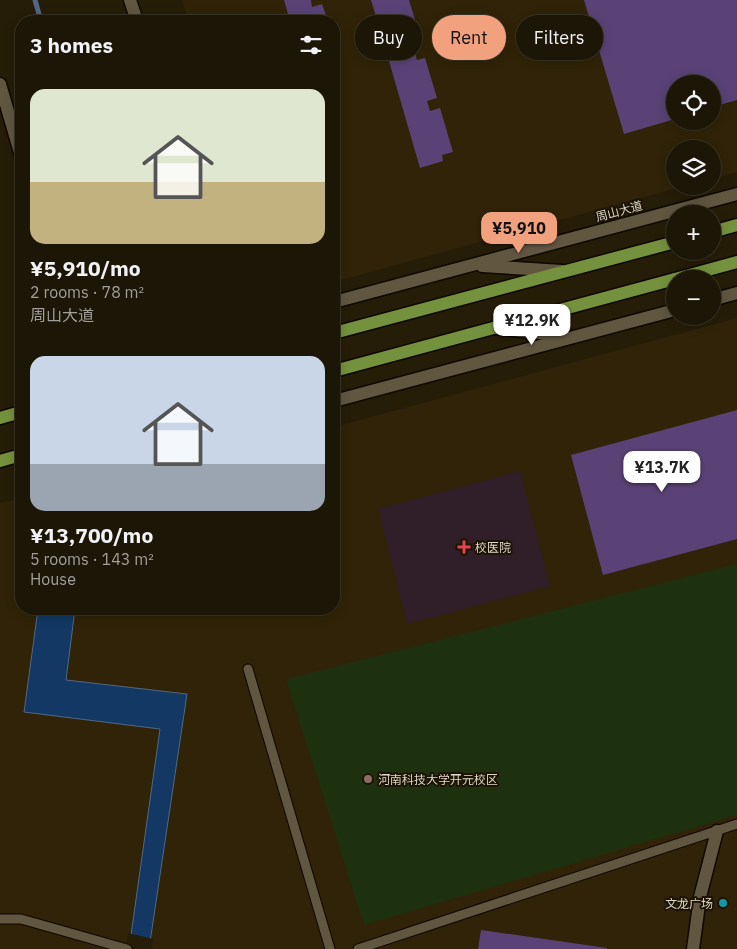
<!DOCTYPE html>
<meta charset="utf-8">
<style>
:root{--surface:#1c1606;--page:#292314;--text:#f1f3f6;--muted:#a09f9b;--line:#3a3528;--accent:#f2a17e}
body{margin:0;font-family:"IBM Plex Sans","Noto Sans SC",sans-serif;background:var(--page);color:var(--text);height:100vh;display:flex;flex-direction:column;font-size:19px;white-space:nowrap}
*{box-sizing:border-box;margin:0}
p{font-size:16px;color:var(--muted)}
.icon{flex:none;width:28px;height:28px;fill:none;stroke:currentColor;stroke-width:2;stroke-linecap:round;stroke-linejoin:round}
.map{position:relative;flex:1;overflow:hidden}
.drawer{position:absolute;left:15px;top:15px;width:325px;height:600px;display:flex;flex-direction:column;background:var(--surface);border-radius:20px;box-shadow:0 2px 12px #0003,0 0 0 1px var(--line)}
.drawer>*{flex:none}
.top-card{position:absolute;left:355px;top:15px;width:306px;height:45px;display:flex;gap:10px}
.buttons{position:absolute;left:666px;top:75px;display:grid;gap:10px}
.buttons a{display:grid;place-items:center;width:55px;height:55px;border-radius:50%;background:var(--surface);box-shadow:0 2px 12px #0003,0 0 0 1px var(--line);font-size:25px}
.price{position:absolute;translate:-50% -42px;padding:0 11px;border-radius:10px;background:#fff;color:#222;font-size:16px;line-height:32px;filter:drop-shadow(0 1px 2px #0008)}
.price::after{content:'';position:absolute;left:50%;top:30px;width:15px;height:11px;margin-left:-8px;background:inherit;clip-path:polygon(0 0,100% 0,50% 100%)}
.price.current{background:var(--accent);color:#111}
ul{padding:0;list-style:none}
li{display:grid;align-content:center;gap:10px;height:265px;padding:0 15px}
li span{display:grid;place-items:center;height:155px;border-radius:15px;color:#555}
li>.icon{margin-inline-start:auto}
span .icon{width:90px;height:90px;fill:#fffc;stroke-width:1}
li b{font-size:21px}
h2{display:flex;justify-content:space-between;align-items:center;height:60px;padding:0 15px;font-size:21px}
.chip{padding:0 18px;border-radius:22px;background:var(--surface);box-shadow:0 2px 12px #0003,0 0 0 1px var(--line);font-size:18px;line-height:45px}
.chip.current{background:var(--accent);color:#111}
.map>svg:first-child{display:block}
.built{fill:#302307;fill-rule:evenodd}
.medical{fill:#301f28}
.green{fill:#1e310f}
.water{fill:#133863;stroke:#506882}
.pier{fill:#261d08}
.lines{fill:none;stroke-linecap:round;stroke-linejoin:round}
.stream{stroke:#506882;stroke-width:5}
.building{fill:#5a4276}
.service-casing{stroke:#0f0700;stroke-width:11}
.minor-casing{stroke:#0f0700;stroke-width:15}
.secondary-casing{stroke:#0f0700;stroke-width:15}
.primary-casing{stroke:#0f0700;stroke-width:15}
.service{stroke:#615640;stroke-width:9}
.minor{stroke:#615640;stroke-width:12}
.secondary{stroke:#615640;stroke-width:12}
.primary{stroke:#74923d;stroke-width:12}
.health-dot{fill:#e0444e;stroke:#1d1302;stroke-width:2}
.education-dot{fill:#8d6e63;stroke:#1d1302;stroke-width:2}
.culture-dot{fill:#0f9aa8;stroke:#1d1302;stroke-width:2}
.labels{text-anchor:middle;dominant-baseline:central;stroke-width:4;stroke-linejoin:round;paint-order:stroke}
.street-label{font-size:12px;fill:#ded8cc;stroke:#1d1302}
.poi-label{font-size:12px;fill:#ded8cc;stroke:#1d1302;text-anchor:start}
</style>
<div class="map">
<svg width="737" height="949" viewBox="0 0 737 949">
<rect width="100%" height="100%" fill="#261d08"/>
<g class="built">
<path d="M182,0h555v172l-24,7 -1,-30h-37v37h9l-350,96v-261h-145zM675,84h37v37h-37z"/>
<polygon points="737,318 737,949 0,949 0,503 21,498 21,609 334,609 334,427"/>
</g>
<polygon class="medical" points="520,471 550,586 407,624 378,509"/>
<polygon class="green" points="737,564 737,815 364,925 286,679"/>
<polygon class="water" points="38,609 75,609 66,680 187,694 149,949 129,949 160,729 24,712"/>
<polygon class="pier" points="128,933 153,939 152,949 126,949"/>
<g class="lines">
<polyline class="stream" points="35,0 41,21"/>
</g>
<g class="building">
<polygon points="284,0 311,0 312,7 322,4 328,21 290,21"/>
<polygon points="371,0 409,0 416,23 405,26 406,32 383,39"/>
<polygon points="584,0 737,0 737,100 712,107 712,84 675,84 675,119 624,134"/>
<polygon points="415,53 417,60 425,58 437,98 427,101 430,111 440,108 453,152 442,155 443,161 420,168 389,61"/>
<polygon points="737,410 737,539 603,575 571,455"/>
<polygon points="481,930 607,948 607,949 478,949"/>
</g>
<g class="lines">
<g class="service-casing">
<g id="service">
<polyline points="248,669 330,949"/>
<polyline points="0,919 21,919 127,949"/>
<polyline points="358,949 737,824"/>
</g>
</g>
<g class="minor-casing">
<polyline id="minor" points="693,949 700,897 717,831"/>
</g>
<g class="secondary-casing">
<g id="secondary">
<polyline points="130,0 137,21"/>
<polyline points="0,84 21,156"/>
<polyline points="482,266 562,271"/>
<polyline points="712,300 737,293"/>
<polyline points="334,302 737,194"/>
<polyline points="495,328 565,336"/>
<polyline points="334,401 675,310"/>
</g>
</g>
<g class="primary-casing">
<g id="primary">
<polyline points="712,232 737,225"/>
<polyline points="675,279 737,262"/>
<polyline points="334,333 675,242"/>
<polyline points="334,371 675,279"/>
<polyline points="0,418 21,412"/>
<polyline points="0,461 21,455"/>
</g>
</g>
<use href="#service" class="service"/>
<use href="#minor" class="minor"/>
<use href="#secondary" class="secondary"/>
<use href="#primary" class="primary"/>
</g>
<path class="health-dot" d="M461.5 539.5h5v5h5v5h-5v5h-5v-5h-5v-5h5z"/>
<circle class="education-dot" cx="368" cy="779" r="5"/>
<circle class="culture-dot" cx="723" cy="903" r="5"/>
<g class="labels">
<g class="street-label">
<text transform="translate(619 211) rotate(-15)">周山大道</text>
</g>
<g class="poi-label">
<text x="475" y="547">校医院</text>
<text x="378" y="779">河南科技大学开元校区</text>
<text x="713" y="903" text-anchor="end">文龙广场</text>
</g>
</g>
</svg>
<div class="buttons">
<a><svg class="icon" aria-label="locate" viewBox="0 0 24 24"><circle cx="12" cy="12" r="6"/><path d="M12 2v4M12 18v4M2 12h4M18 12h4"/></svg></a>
<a><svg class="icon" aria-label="layers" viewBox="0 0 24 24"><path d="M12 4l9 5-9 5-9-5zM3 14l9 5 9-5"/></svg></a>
<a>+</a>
<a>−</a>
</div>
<b class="price current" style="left:519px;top:254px">¥5,910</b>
<b class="price" style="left:532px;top:346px">¥12.9K</b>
<b class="price" style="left:662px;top:493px">¥13.7K</b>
<div class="top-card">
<a class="chip">Buy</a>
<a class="chip current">Rent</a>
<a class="chip">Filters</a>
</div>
<section class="drawer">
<h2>3 homes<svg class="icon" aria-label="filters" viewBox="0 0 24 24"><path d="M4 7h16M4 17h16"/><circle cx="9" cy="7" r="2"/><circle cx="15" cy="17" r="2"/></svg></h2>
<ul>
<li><span style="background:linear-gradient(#dfe7d0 60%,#c2b280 0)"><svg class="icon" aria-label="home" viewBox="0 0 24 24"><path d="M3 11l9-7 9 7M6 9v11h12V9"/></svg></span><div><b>¥5,910/mo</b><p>2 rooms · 78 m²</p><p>周山大道</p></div></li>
<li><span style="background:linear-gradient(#c9d6e8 70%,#9aa5b1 0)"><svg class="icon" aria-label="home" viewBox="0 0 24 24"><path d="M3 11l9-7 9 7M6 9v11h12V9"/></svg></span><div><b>¥13,700/mo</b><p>5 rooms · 143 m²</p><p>House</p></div></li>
</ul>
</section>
</div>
